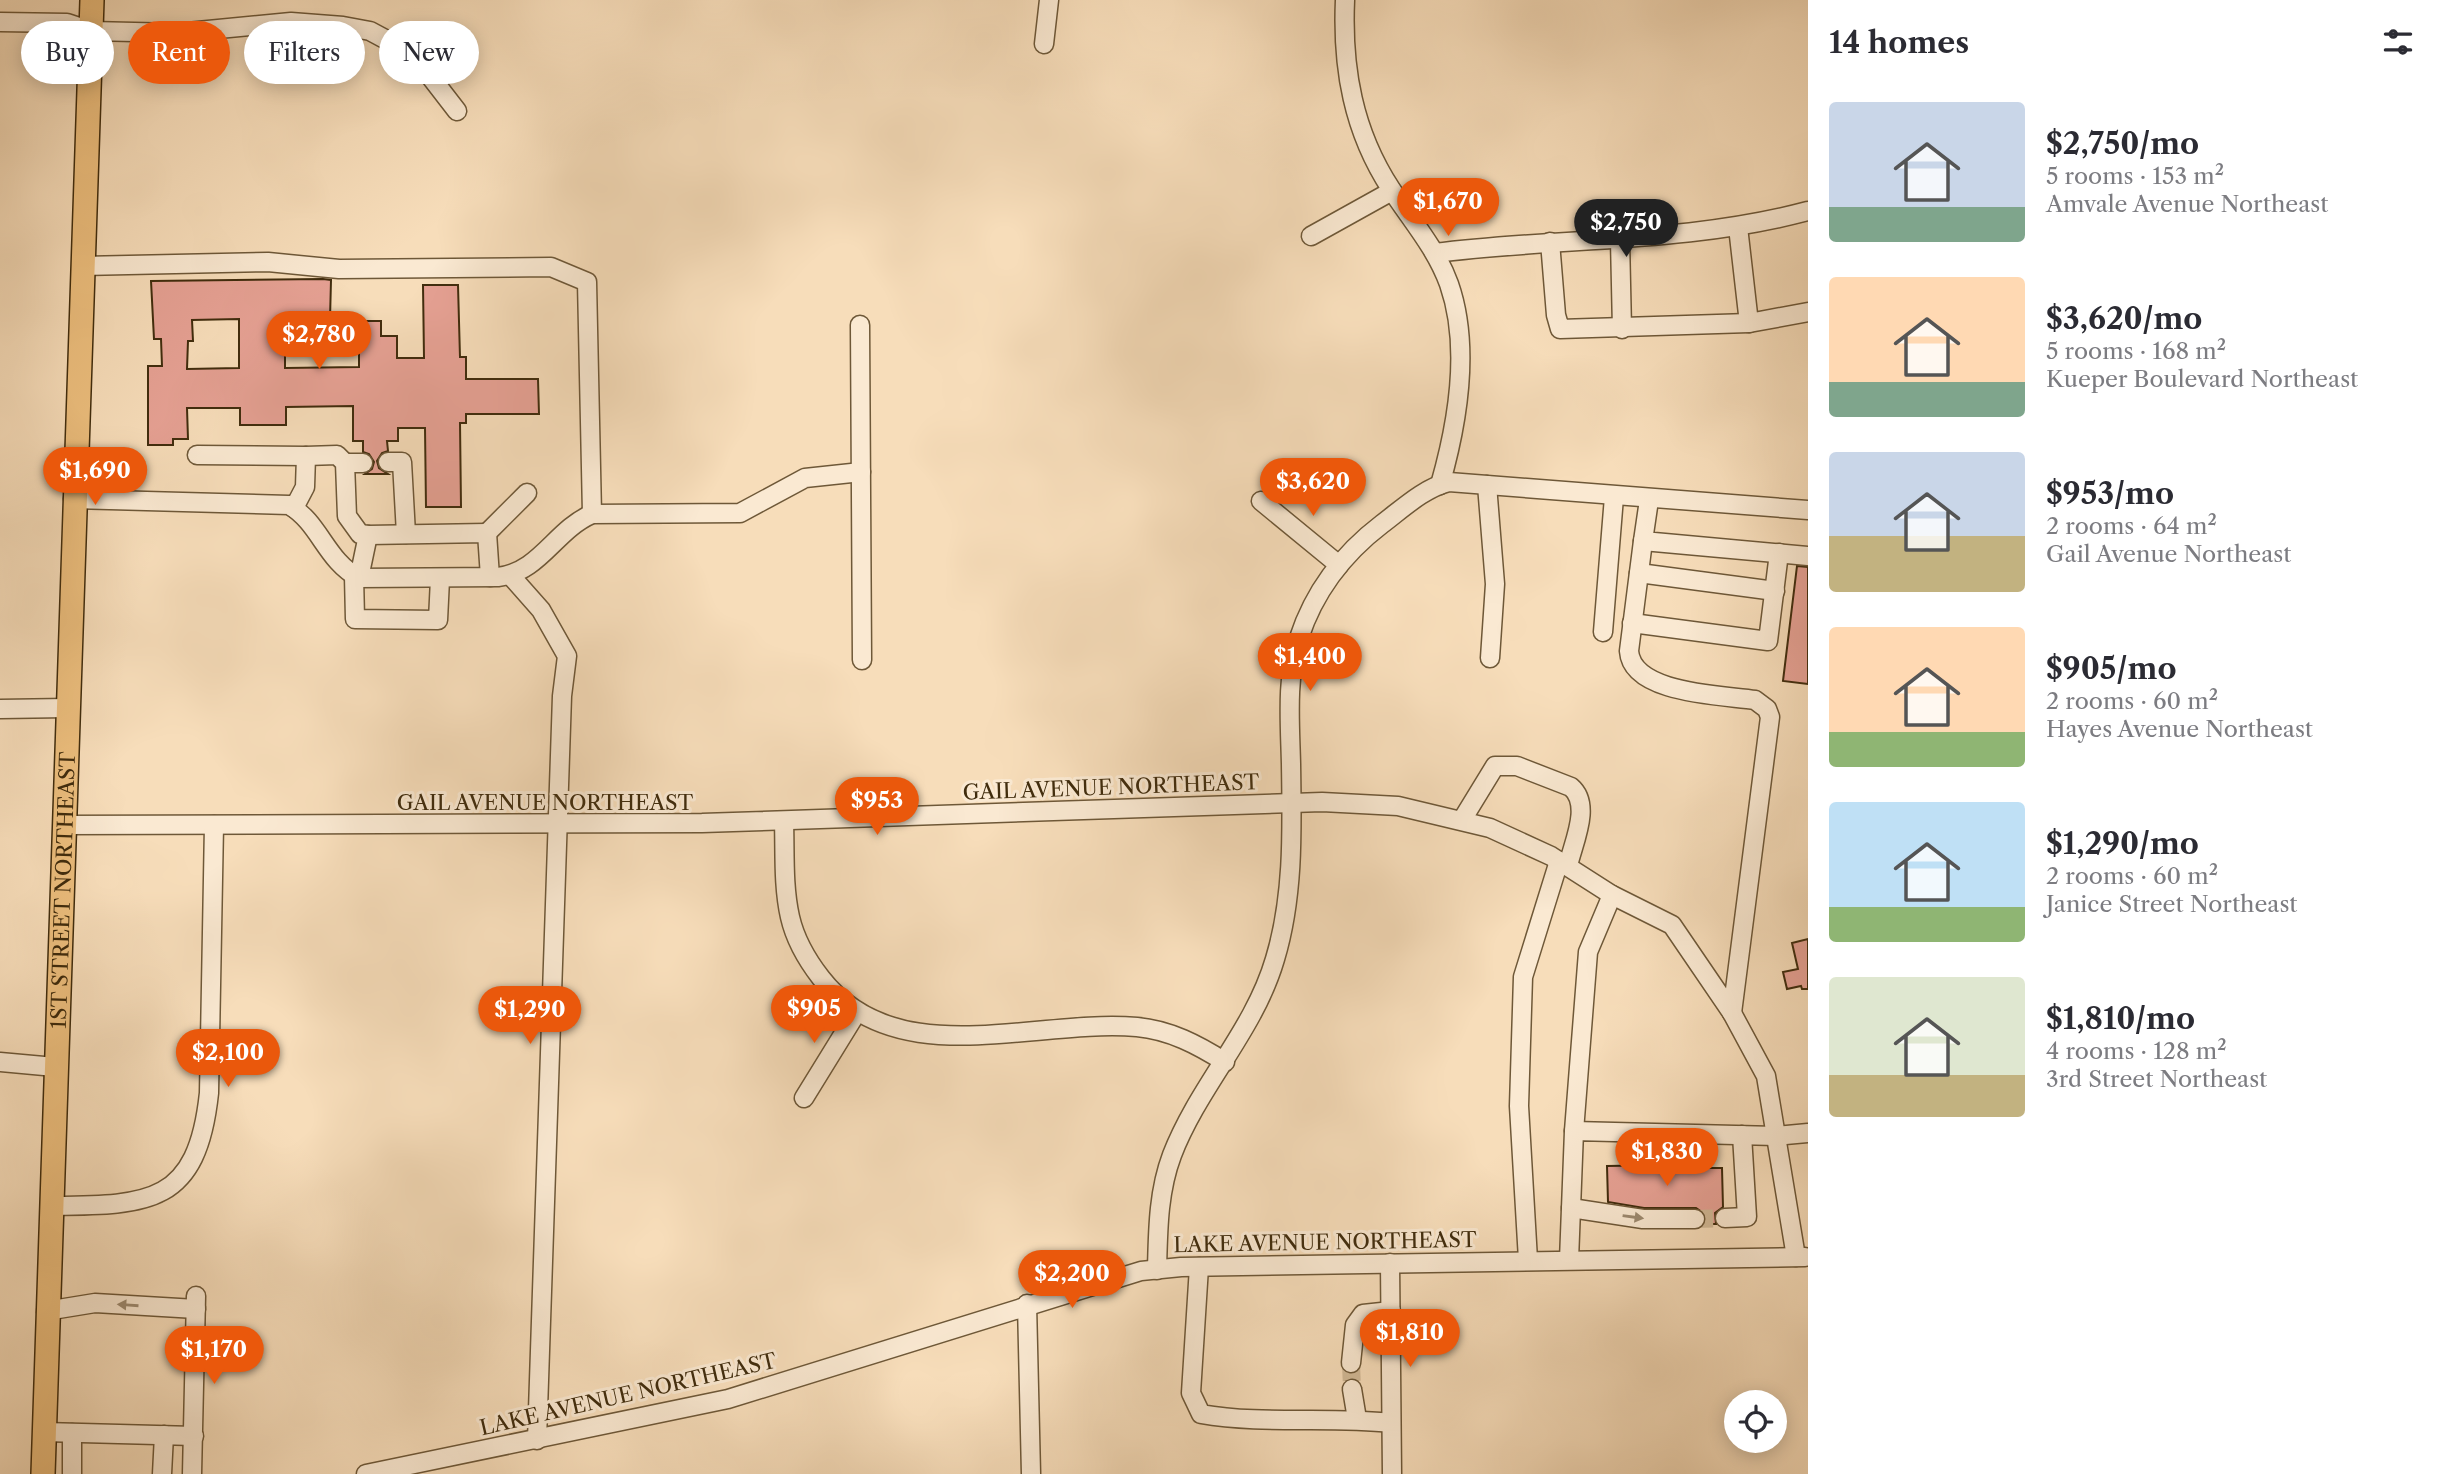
<!DOCTYPE html>
<meta charset="utf-8">
<style>
:root{--surface:#fff;--page:#f7f7f7;--text:#2b2b33;--muted:#7c7c81;--accent:#ea580c}
body{margin:0;font-family:"Libre Caslon Text",serif;background:var(--page);color:var(--text);height:100vh;display:flex;flex-direction:column;font-size:26px;white-space:nowrap}
*{box-sizing:border-box;margin:0}
p{font-size:23px;color:var(--muted)}
.icon{flex:none;width:38px;height:38px;fill:none;stroke:currentColor;stroke-width:2;stroke-linecap:round;stroke-linejoin:round}
.map{position:relative;flex:1;overflow:hidden}
.drawer{display:flex;flex-direction:column;background:var(--surface);width:630px}
.drawer>*{flex:none}
.hud{position:absolute;left:21px;top:21px;width:665px;height:63px;display:flex;gap:14px}
.tools{position:absolute;left:1724px;top:1390px;display:grid;gap:14px}
.tools a{display:grid;place-items:center;width:63px;height:63px;border-radius:50%;background:var(--surface);box-shadow:0 4px 18px #0003;font-size:35px}
.price{position:absolute;translate:-50% -60px;padding:0 16px;border-radius:24px;background:var(--accent);color:#fff;font-size:23px;line-height:46px;filter:drop-shadow(0 2px 4px #0008)}
.price::after{content:'';position:absolute;left:50%;top:42px;width:21px;height:16px;margin-left:-10px;background:inherit;clip-path:polygon(0 0,100% 0,50% 100%)}
.price.current{background:#222;color:#fff}
ul{padding:0;list-style:none}
li{display:flex;align-items:center;gap:21px;height:175px;padding:0 21px}
li span{display:grid;place-items:center;flex:none;width:196px;height:140px;border-radius:7px;color:#555}
li>.icon{margin-inline-start:auto}
span .icon{width:84px;height:84px;fill:#fffc;stroke-width:1}
li b{font-size:30px}
h2{display:flex;justify-content:space-between;align-items:center;height:84px;padding:0 21px;font-size:30px}
.chip{padding:0 24px;border-radius:32px;background:var(--surface);box-shadow:0 4px 18px #0003;font-size:24px;line-height:63px}
.chip.current{background:var(--accent);color:#fff}
main{display:flex;flex:1;min-height:0}
.map>svg:first-child{display:block}
.building{fill:#e6a194;stroke:#402c0d;stroke-width:2;fill-rule:evenodd}
.lines{fill:none;stroke-linecap:round;stroke-linejoin:round}
.minor-tunnel{stroke:#d2ba97;stroke-width:18;stroke-dasharray:18 9;stroke-linecap:butt}
.minor-casing{stroke:#6e5838;stroke-width:21}
.major-casing{stroke:#402c0d;stroke-width:26}
.minor{stroke:#fae9d2;stroke-width:18}
.major{stroke:#ecbe7d;stroke-width:23}
.oneway{fill:#9d8a70}
.labels{text-anchor:middle;dominant-baseline:central;stroke-width:6;stroke-linejoin:round;paint-order:stroke}
.street-label{font-size:21px;fill:#402c0d;stroke:#fae9d2}
</style>
<main>
<div class="map">
<svg width="1808" height="1474" viewBox="0 0 1808 1474">
<rect width="100%" height="100%" fill="#f7ddba"/>
<filter id="stains"><feTurbulence type="fractalNoise" baseFrequency=".00286" numOctaves="4"/><feColorMatrix values="0 0 0 0 .2 0 0 0 0 .09 0 0 0 0 .02 0 0 0 .5 -.17"/></filter>
<radialGradient id="worn" r=".72"><stop offset=".6" stop-color="#630" stop-opacity="0"/><stop offset="1" stop-color="#630" stop-opacity=".3"/></radialGradient>
<g class="building">
<path d="M323,279l8,1 -1,39h-45v49l74,-1v-46h22v15h16v22h27l-1,-73h35l2,72h6v22h72l1,35h-73v9h-6l1,84h-35l-1,-79h-27v13h-11l1,10 -6,2 -5,8 2,7 9,6h-23l7,-5 2,-7 -5,-8 -6,-2v-11h-10v-35l-67,1v18h-46v-17h-53l1,31h-15v6h-25v-79h14l-1,-27h-7l-3,-58zM239,319v49l-52,1 1,-28h5l-1,-21z"/>
<polygon points="1797,566 1808,567 1808,684 1783,681"/>
<polygon points="1808,939 1808,989 1802,989 1801,986 1787,989 1783,972 1798,969 1792,943"/>
<polygon points="1666,1165 1666,1168 1722,1168 1723,1207 1715,1213 1716,1224 1705,1224 1705,1214 1696,1208 1644,1208 1608,1202 1607,1166"/>
</g>
<g class="lines">
<g class="minor-tunnel">
<polyline points="1695,1219 1725,1218"/>
<polyline points="1351,1363 1352,1389"/>
</g>
<g class="minor-casing">
<g id="minor">
<path d="M1345,0c-3,68 8,131 46,189 20,31 45,59 58,95 22,63 9,138 -9,201"/>
<polyline points="0,22 67,23 91,31 177,33 291,22 343,26 370,31 413,54 457,111"/>
<polyline points="1044,44 1049,0"/>
<polyline points="1738,227 1749,323 1808,312"/>
<polyline points="1311,236 1392,191"/>
<polyline points="1620,240 1622,329"/>
<polyline points="1550,242 1556,315 1560,329 1749,323"/>
<path d="M1435,253c125,-16 249,-9 373,-42"/>
<polyline points="82,266 268,262 339,269 551,267 587,282 592,514"/>
<polyline points="860,325 862,660"/>
<polyline points="197,455 306,456"/>
<polyline points="388,462 402,462 406,534"/>
<polyline points="345,463 363,463"/>
<polyline points="1487,485 1495,584 1490,658"/>
<path d="M73,499l216,6c31,18 37,56 70,73l139,-1c42,-5 57,-47 94,-63l148,-1 65,-35 56,-6"/>
<polyline points="1649,500 1643,541 1808,556"/>
<polyline points="1261,501 1339,565"/>
<polyline points="294,508 305,487 306,456 337,455 345,463 347,516 360,534 368,535 359,578"/>
<polyline points="487,533 527,493"/>
<polyline points="368,535 487,533 490,577"/>
<path d="M1643,541l-14,110c3,43 93,44 126,49l12,9 3,8 -38,296"/>
<polyline points="1639,573 1775,591"/>
<polyline points="510,575 541,610 567,656 562,696 537,1440"/>
<polyline points="354,576 355,619 438,620 440,579"/>
<polyline points="1632,623 1768,641 1779,553"/>
<polyline points="1603,632 1614,497"/>
<polyline points="0,709 67,708"/>
<path d="M1462,820l33,-54h22l54,21c21,18 2,56 -3,79"/>
<path d="M784,821c1,32 -1,65 6,96 5,22 17,43 31,61 75,97 213,40 316,49 33,3 61,18 88,35"/>
<polyline points="63,825 702,823 1322,802 1398,806 1490,828 1551,856 1612,895 1672,925 1732,1013 1766,1076 1796,1257"/>
<polyline points="0,1062 55,1067"/>
<polyline points="804,1098 857,1012"/>
<polyline points="1574,1131 1588,952 1612,895"/>
<path d="M50,1206c98,-1 147,0 159,-113l5,-268"/>
<polyline points="1571,1208 1643,1219 1695,1219"/>
<polyline points="1725,1218 1747,1217 1742,1135"/>
<polyline points="1528,1260 1519,1106 1523,977 1559,861"/>
<polyline points="1569,1260 1574,1131 1776,1136 1808,1133"/>
<polyline points="1390,1263 1392,1474"/>
<path d="M1199,1267l-8,126 10,21c63,11 127,2 190,9"/>
<path d="M1157,1270c1,-39 1,-78 15,-115 27,-70 82,-124 103,-196 19,-63 17,-130 16,-195 -1,-41 -5,-86 8,-126 15,-46 45,-85 83,-114 20,-15 42,-36 67,-42l359,28"/>
<polyline points="1027,1304 1031,1474"/>
<polyline points="46,1311 95,1303 196,1309"/>
<polyline points="1351,1363 1355,1325 1363,1314 1391,1311"/>
<polyline points="1352,1389 1357,1419"/>
<polyline points="44,1432 194,1436"/>
<polyline points="72,1433 72,1474"/>
<polyline points="162,1474 164,1435"/>
<polyline points="192,1474 196,1296"/>
<polyline points="366,1474 728,1399 1141,1271 1181,1267 1805,1257"/>
</g>
</g>
<g class="major-casing">
<g id="major">
<path id="s1" d="M43,1474l49,-1474"/>
</g>
</g>
<use href="#minor" class="minor"/>
<use href="#major" class="major"/>
</g>
<defs><path id="oneway-solid" d="M-6-.8H1V-3.2L6.5 0L1 3.2V.8H-6Z" transform="scale(1.75)"/></defs>
<g class="oneway">
<use href="#oneway-solid" transform="translate(1633 1217) rotate(8)"/>
<use href="#oneway-solid" transform="translate(128 1305) rotate(-176)"/>
</g>
<g class="labels">
<g class="street-label">
<text transform="translate(1111 787) rotate(-2)">GAIL AVENUE NORTHEAST</text>
<text x="545" y="802">GAIL AVENUE NORTHEAST</text>
<text stroke="none"><textPath href="#s1" startOffset="584">1ST STREET NORTHEAST</textPath></text>
<text transform="translate(1325 1242) rotate(-1)">LAKE AVENUE NORTHEAST</text>
<text transform="translate(628 1394) rotate(-13)">LAKE AVENUE NORTHEAST</text>
</g>
</g>
<rect width="100%" height="100%" filter="url(#stains)"/>
<rect width="100%" height="100%" fill="url(#worn)"/>
</svg>
<div class="tools">
<a><svg class="icon" aria-label="locate" viewBox="0 0 24 24"><circle cx="12" cy="12" r="6"/><path d="M12 2v4M12 18v4M2 12h4M18 12h4"/></svg></a>
</div>
<b class="price" style="left:1448px;top:238px">$1,670</b>
<b class="price current" style="left:1626px;top:259px">$2,750</b>
<b class="price" style="left:319px;top:371px">$2,780</b>
<b class="price" style="left:95px;top:507px">$1,690</b>
<b class="price" style="left:1313px;top:518px">$3,620</b>
<b class="price" style="left:1310px;top:693px">$1,400</b>
<b class="price" style="left:877px;top:837px">$953</b>
<b class="price" style="left:814px;top:1045px">$905</b>
<b class="price" style="left:530px;top:1046px">$1,290</b>
<b class="price" style="left:228px;top:1089px">$2,100</b>
<b class="price" style="left:1667px;top:1188px">$1,830</b>
<b class="price" style="left:1072px;top:1310px">$2,200</b>
<b class="price" style="left:1410px;top:1369px">$1,810</b>
<b class="price" style="left:214px;top:1386px">$1,170</b>
<div class="hud">
<a class="chip">Buy</a>
<a class="chip current">Rent</a>
<a class="chip">Filters</a>
<a class="chip">New</a>
</div>
</div>
<section class="drawer">
<h2>14 homes<svg class="icon" aria-label="filters" viewBox="0 0 24 24"><path d="M4 7h16M4 17h16"/><circle cx="9" cy="7" r="2"/><circle cx="15" cy="17" r="2"/></svg></h2>
<ul>
<li><span style="background:linear-gradient(#c9d6e8 75%,#7fa58c 0)"><svg class="icon" aria-label="home" viewBox="0 0 24 24"><path d="M3 11l9-7 9 7M6 9v11h12V9"/></svg></span><div><b>$2,750/mo</b><p>5 rooms · 153 m²</p><p>Amvale Avenue Northeast</p></div></li>
<li><span style="background:linear-gradient(#ffd9b3 75%,#7fa58c 0)"><svg class="icon" aria-label="home" viewBox="0 0 24 24"><path d="M3 11l9-7 9 7M6 9v11h12V9"/></svg></span><div><b>$3,620/mo</b><p>5 rooms · 168 m²</p><p>Kueper Boulevard Northeast</p></div></li>
<li><span style="background:linear-gradient(#c9d6e8 60%,#c2b280 0)"><svg class="icon" aria-label="home" viewBox="0 0 24 24"><path d="M3 11l9-7 9 7M6 9v11h12V9"/></svg></span><div><b>$953/mo</b><p>2 rooms · 64 m²</p><p>Gail Avenue Northeast</p></div></li>
<li><span style="background:linear-gradient(#ffd9b3 75%,#8fb573 0)"><svg class="icon" aria-label="home" viewBox="0 0 24 24"><path d="M3 11l9-7 9 7M6 9v11h12V9"/></svg></span><div><b>$905/mo</b><p>2 rooms · 60 m²</p><p>Hayes Avenue Northeast</p></div></li>
<li><span style="background:linear-gradient(#bfe0f5 75%,#8fb573 0)"><svg class="icon" aria-label="home" viewBox="0 0 24 24"><path d="M3 11l9-7 9 7M6 9v11h12V9"/></svg></span><div><b>$1,290/mo</b><p>2 rooms · 60 m²</p><p>Janice Street Northeast</p></div></li>
<li><span style="background:linear-gradient(#dfe7d0 70%,#c2b280 0)"><svg class="icon" aria-label="home" viewBox="0 0 24 24"><path d="M3 11l9-7 9 7M6 9v11h12V9"/></svg></span><div><b>$1,810/mo</b><p>4 rooms · 128 m²</p><p>3rd Street Northeast</p></div></li>
</ul>
</section>
</main>
